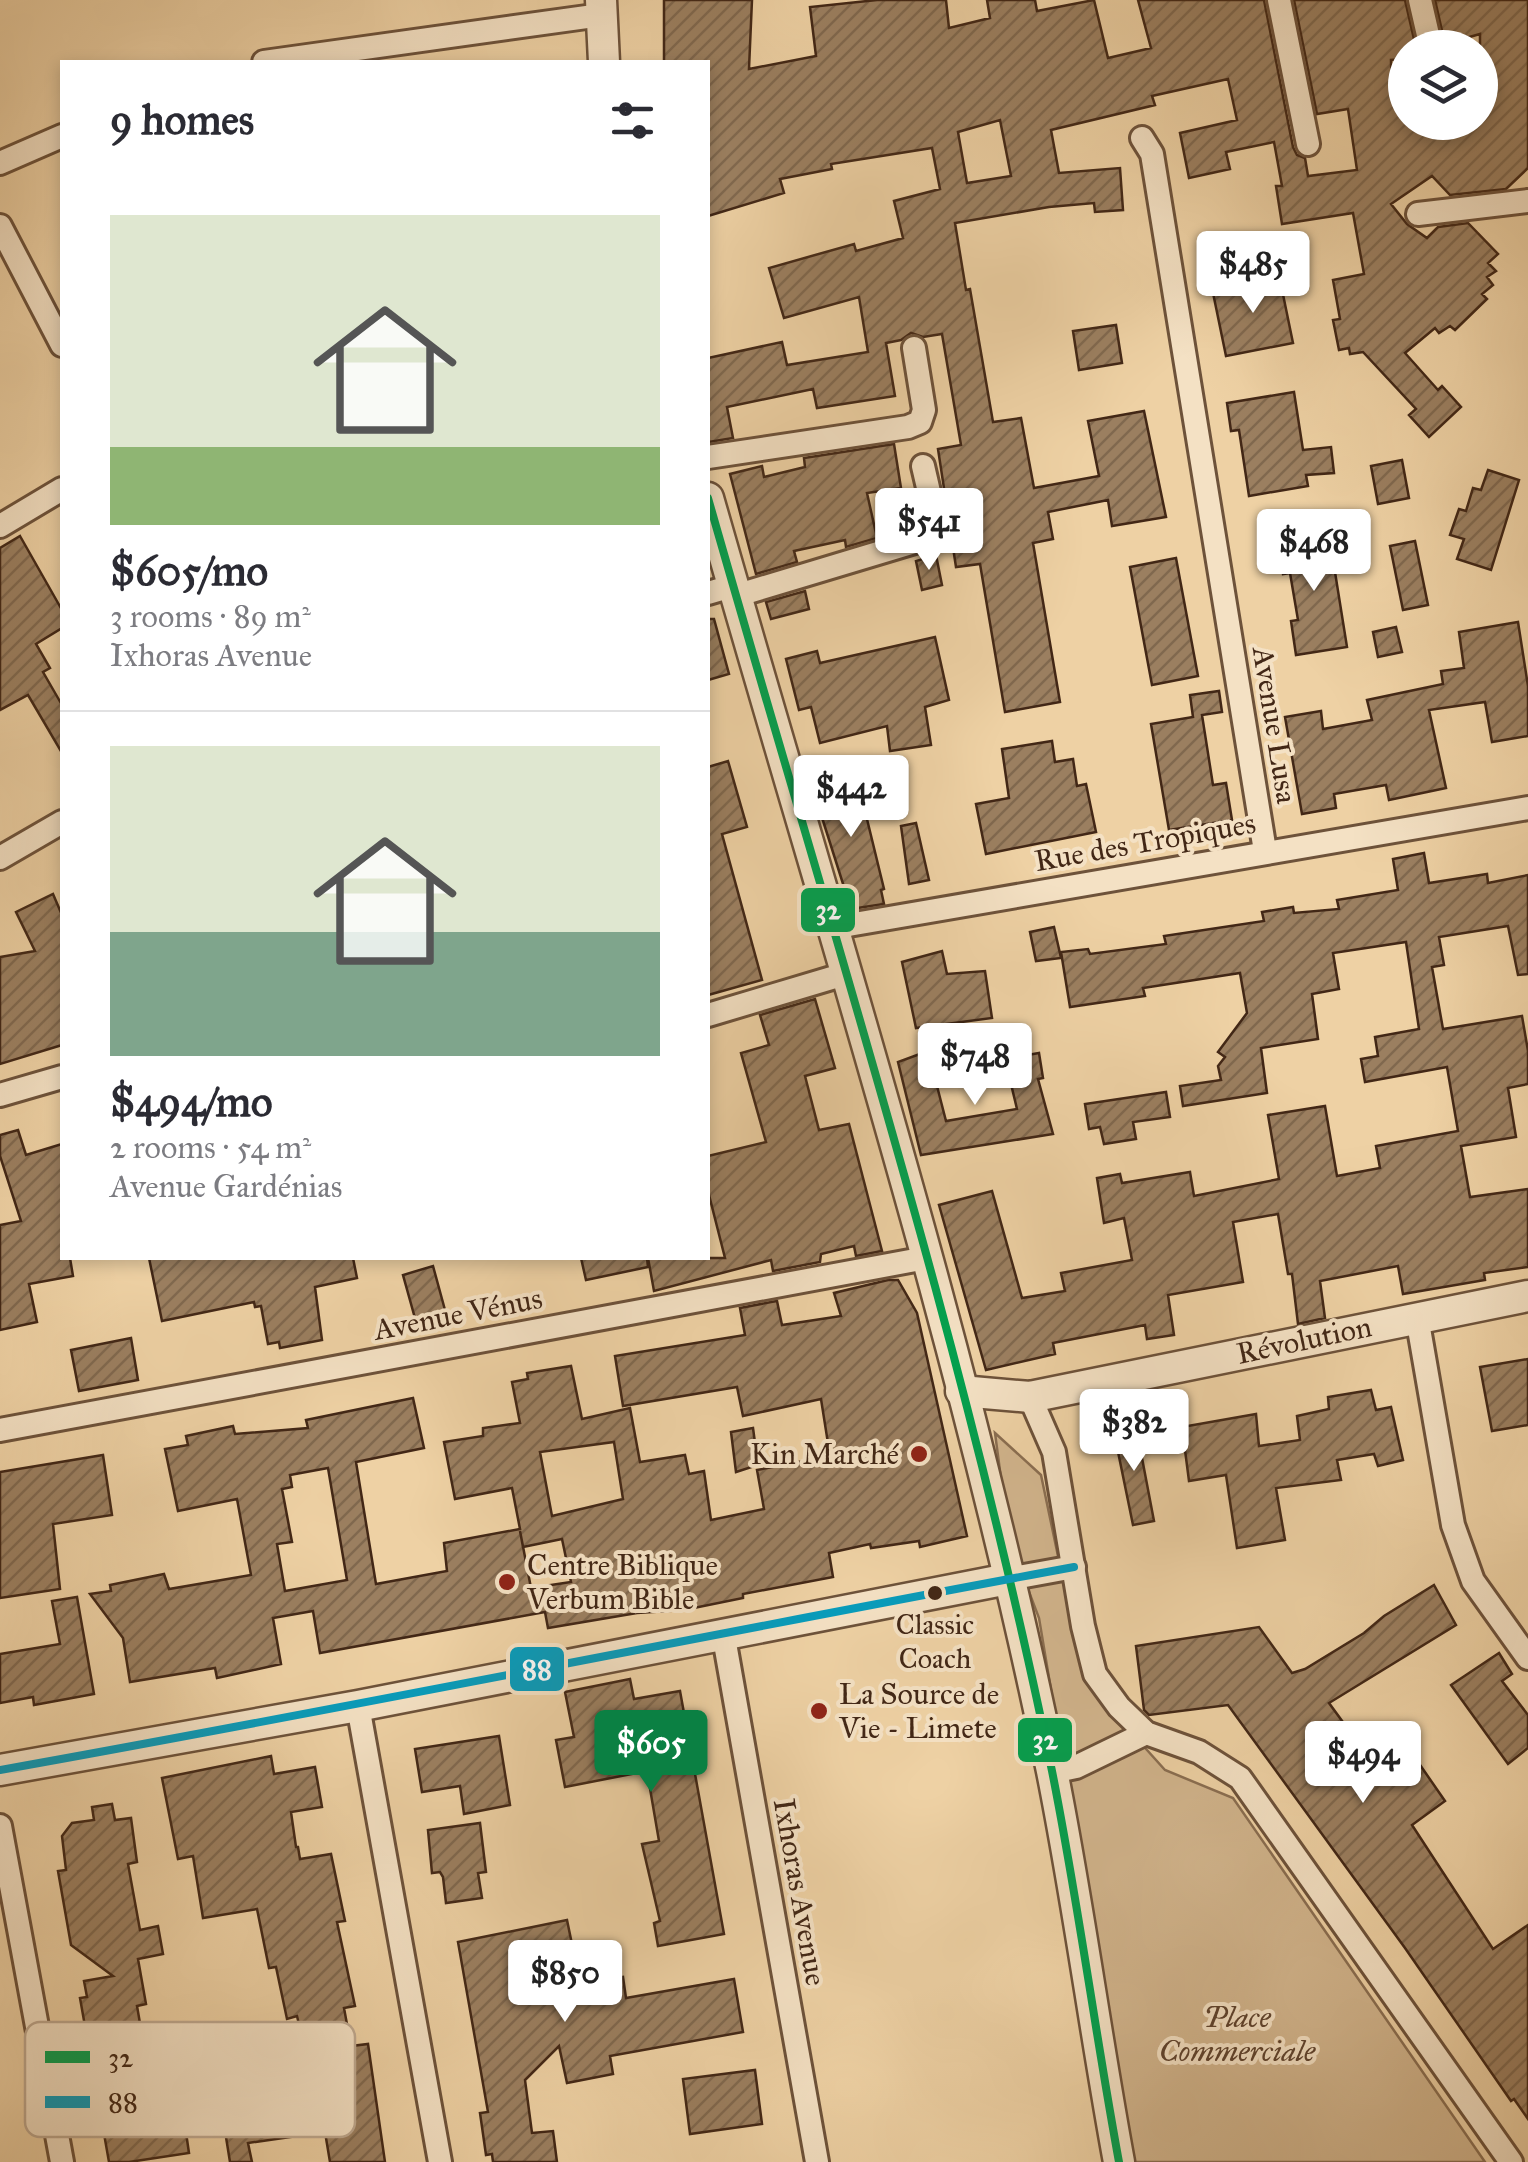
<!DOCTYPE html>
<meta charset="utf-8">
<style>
:root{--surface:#fff;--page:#f7f7f7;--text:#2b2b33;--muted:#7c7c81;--line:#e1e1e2;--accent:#0b8043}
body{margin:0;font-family:"IM FELL Great Primer",serif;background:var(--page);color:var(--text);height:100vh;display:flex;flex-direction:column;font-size:38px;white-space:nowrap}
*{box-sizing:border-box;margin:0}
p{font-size:32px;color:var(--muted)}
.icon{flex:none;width:55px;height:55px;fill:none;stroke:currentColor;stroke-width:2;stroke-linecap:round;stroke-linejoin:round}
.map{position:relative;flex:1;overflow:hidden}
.panel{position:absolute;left:60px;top:60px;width:650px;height:1200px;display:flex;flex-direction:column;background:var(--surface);border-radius:0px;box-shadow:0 5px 15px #0003}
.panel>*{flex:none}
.tools{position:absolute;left:1388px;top:30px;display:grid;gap:20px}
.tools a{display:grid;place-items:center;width:110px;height:110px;border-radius:50%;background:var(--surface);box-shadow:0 5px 15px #0003;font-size:50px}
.price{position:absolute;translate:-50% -85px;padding:0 22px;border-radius:10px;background:#fff;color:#222;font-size:32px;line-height:65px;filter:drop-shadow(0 2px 5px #0008)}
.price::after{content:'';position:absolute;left:50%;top:60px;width:30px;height:22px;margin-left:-15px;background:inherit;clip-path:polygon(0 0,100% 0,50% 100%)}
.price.on{background:var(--accent);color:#fff}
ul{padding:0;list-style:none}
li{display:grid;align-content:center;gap:20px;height:530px;padding:0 50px}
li+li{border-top:2px solid var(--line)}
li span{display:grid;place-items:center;height:310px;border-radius:0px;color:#555}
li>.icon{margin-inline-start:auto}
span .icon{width:180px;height:180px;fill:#fffc;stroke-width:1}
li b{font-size:42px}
h2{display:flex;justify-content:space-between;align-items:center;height:120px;padding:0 50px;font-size:42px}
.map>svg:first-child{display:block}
.green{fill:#d1b48c;stroke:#8a6e51;stroke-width:2.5}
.building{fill:url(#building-hatch);stroke:#422716;stroke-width:2.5;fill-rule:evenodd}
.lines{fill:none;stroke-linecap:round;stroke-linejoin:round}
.minor-casing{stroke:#6d523a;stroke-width:28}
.tertiary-casing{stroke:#6d523a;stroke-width:35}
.minor{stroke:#f4e1c4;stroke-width:22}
.tertiary{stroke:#f4e1c4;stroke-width:30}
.bus-1-casing{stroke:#f4e1c4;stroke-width:15}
.bus-2-casing{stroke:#f4e1c4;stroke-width:15}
.bus-1{stroke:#03a04e;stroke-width:8}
.bus-2{stroke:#079cbc;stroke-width:8}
.poi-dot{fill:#8f2418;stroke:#f4e1c4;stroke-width:4}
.bus-dot{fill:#422716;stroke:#f4e1c4;stroke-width:4}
.labels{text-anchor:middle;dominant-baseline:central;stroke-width:8;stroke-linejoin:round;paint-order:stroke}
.bus-label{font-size:28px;fill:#422716;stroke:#f4e1c4}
.street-label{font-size:30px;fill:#422716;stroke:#f4e1c4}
.poi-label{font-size:30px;fill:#422716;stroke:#f4e1c4;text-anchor:start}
.park-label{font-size:30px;font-style:italic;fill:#5f432e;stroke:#f4e1c4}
.key{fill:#f4e1c4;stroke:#bfa990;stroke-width:2.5}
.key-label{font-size:28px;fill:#422716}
.line-badge{stroke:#f4e1c4;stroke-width:4}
.badge-label{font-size:28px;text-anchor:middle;font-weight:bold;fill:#fff}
</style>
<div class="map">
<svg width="1528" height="2162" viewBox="0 0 1528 2162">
<defs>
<pattern id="building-hatch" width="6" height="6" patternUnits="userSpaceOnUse" patternTransform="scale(2.5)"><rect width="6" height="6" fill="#9b7f60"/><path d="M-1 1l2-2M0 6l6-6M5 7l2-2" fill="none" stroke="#80684e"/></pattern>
</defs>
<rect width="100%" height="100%" fill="#eed1a4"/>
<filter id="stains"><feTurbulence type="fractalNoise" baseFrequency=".002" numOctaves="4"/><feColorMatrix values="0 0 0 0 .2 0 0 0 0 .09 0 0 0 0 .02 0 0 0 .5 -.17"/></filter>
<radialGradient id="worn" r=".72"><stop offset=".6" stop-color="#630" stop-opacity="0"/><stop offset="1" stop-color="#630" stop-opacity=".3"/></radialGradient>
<polygon class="green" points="995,1433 1041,1475 1084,1680 1165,1770 1233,1798 1485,2162 1130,2162 1039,1618 1009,1539"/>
<g class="building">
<path d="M664,0h88l-3,69 67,-13 -6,-49 67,-7h69l3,28 41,-10 -3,-18h48l2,11 57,-11 14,58 43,-10 -13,-48h126l29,147 4,8 8,3 3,18 49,-6 -9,-61 -31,5 -23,-114h111l11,48h-11v11l-14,1 1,41 13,1v20h75v-88l-35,10 -10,-44h93v168l-22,21 -56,6 -18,-19 -41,28 16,20 20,14 11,-11 30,-4 30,31 -10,9 8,8 -9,6 6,8 -11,9 5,5 -32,31 -5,-4 -11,7 -4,-5 -30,25 33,37 4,-4 19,21 -32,30 -20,-22 7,-6 -53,-57 -13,2 -1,-6 -10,2 -6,-30 7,-1 -7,-39 31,-6 -11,-61 -71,11 -6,-38h6l-8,-44 -48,10 4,17 -41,9 -9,-45 57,-13 -9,-41 -76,17 3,9 -104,25 8,43 61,-5 3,42 -28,2 -1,-9 -45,4 -94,16 11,67 4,-1 23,133 28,-4 13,70 65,-12 -11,-55 56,-10 22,106 -54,9 -4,-26 -60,12 5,27 -20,4 27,159 -55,10 -25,-148 -24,3 -18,-118 23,-4 -19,-111 -19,3 -12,-4 -10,7 -15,3 9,53 -78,12 -4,-19 -86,18 6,31 -24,4 -1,-9v-75l74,-16 5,23 81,-13 -9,-55 -75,21 -15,-50 85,-24 2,7 47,-13 -9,-37 46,-12 -8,-41 -101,16 1,5 -52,10 4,14 -76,23v-154h-44zM1000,120l11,56 -44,7 -9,-51z"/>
<polygon points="1279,275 1293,343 1226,356 1212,288"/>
<polygon points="1116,325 1122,363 1079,370 1073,331"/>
<polygon points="1294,392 1303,450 1331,447 1334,473 1306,475 1308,486 1249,496 1239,430 1231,431 1227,403"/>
<polygon points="894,444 901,488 867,493 877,538 846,547 845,540 794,551 797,562 756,574 730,474 762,466 764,477 805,467 804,458"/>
<polygon points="1402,460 1409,498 1378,504 1371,466"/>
<polygon points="1488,470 1519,480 1491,570 1457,559 1464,539 1450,535 1459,509 1466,511 1473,488 1481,490"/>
<polygon points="1325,533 1327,548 1331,547 1347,647 1296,655 1291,621 1298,620 1290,573 1283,574 1277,541"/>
<polygon points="20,536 62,610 62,628 36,644 50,668 43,672 62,705 62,753 28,695 0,710 0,548"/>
<polygon points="1415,541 1428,605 1403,610 1390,546"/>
<polygon points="936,555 942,585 922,590 916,561"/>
<polygon points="1176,558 1198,676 1152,685 1130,567"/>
<polygon points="805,591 809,609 771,619 766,602"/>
<polygon points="708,619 714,619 729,674 708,680"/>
<polygon points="1518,622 1528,686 1528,736 1492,742 1485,702 1429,710 1446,788 1389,800 1386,785 1334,794 1336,808 1302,814 1285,717 1321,711 1323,729 1372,720 1367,700 1443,684 1441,671 1464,668 1459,632"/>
<polygon points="1396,627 1402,652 1378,657 1373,632"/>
<polygon points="935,637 949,700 925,707 931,745 890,751 887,726 820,743 811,707 799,710 786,659 817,651 820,663"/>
<polygon points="1219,691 1222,712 1202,715 1213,785 1226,783 1232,820 1169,830 1151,724 1193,717 1190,695"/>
<polygon points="1052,741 1055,762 1073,759 1077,786 1086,784 1096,832 986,854 976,804 1009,798 1002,749"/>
<polygon points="728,761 747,827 722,834 762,980 708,995 708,767"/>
<polygon points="856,774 884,889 881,890 884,904 851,909 812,786"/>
<polygon points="916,823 929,880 909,884 901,826"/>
<polygon points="1424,853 1429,883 1487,874 1488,883 1528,875 1528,974 1518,975 1508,926 1439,937 1444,965 1432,967 1443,1029 1522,1016 1528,1051 1528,1084 1508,1088 1516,1137 1461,1146 1470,1197 1528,1189 1528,1267 1484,1273 1485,1280 1403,1294 1398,1266 1320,1281 1325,1318 1298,1324 1292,1274 1288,1274 1278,1214 1233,1222 1243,1282 1168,1295 1174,1335 1147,1339 1145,1325 1053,1343 1055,1354 986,1370 939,1205 992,1191 1022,1298 1065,1291 1061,1273 1132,1260 1124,1218 1104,1223 1097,1178 1120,1174 1122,1183 1190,1172 1194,1196 1279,1179 1268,1115 1325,1106 1337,1176 1380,1168 1376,1146 1458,1131 1447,1067 1365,1082 1361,1059 1378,1056 1375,1037 1419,1029 1406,942 1333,953 1339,989 1312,994 1318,1039 1261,1048 1267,1093 1183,1106 1180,1086 1221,1080 1218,1066 1225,1057 1218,1052 1247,1013 1240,973 1143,988 1145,996 1070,1007 1061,952 1088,949 1090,954 1166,944 1164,936 1264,921 1262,912 1293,907 1294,913 1339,909 1337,900 1398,890 1393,859"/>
<polygon points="53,894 62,915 62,1045 0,1064 0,957 35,951 16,912"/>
<polygon points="1054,927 1061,958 1036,961 1030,932"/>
<polygon points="942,951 947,974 985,971 992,1018 916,1028 902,962"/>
<polygon points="815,999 835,1068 805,1076 819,1130 849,1124 882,1251 856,1256 854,1246 821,1254 820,1262 773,1271 771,1260 654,1291 648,1258 725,1258 708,1191 708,1156 766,1142 741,1053 769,1045 760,1015"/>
<polygon points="928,1051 946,1121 1017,1109 1005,1059 1039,1053 1043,1078 1038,1079 1053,1134 921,1155 898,1062"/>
<polygon points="1166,1092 1170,1117 1133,1122 1136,1139 1104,1144 1100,1127 1089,1129 1085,1104"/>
<polygon points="18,1130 26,1155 62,1144 62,1258 70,1258 73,1276 29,1284 37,1322 0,1330 0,1225 21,1221 0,1156 0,1135"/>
<polygon points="149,1258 353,1258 357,1278 315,1287 322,1340 280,1348 279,1342 268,1344 261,1306 255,1307 254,1302 162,1321"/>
<polygon points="581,1258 647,1258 648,1267 586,1280"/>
<polygon points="433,1266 448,1321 418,1329 403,1275"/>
<path d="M888,1280h10l19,33 50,223 -47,11 -1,-6 -48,7 -1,-4 -41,9 4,24 -90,17v4l-59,12 -47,3 -89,15 -3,-16 -225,41 -7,-42 -40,7 8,46 -64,14 -2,-10 -85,14 -7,-44 -33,-44 21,-3 -1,-6 54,-11 5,15 82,-14 -14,-76 -59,12 -13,-62 23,-4 -2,-9 47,-10 2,8 73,-6 -2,-8 107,-22 11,50 -68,14 20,122 71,-13 -3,-28 76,-14 -8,-41 -57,11 -11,-57 39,-6v-8l37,-5 -8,-41 16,-3 -1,-6 44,-7 11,53 48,-11 10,54 45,-7 4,19 15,-3 7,49 53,-11 -7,-39 73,-14 -9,-57 -78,17 -6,-29 -114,19 -8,-50 130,-21 -5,-27 31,-6 6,-1 5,24 59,-9 -7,-23zM614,1442l9,57 -71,17 -12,-64zM328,1468l19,112 -62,11 -8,-47 15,-2 -10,-53 10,-2 -2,-12zM520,1531l3,16 39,-8 9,43 -40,6z"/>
<polygon points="131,1338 138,1380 79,1391 71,1350"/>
<polygon points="1528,1359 1528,1425 1492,1431 1480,1367"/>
<polygon points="1371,1390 1376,1410 1391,1407 1403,1460 1378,1466 1374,1454 1337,1460 1341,1480 1276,1488 1285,1540 1237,1548 1226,1475 1189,1481 1182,1427 1256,1414 1259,1446 1300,1440 1297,1416 1329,1409 1328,1397"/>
<polygon points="1134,1416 1154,1521 1133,1525 1115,1437"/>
<polygon points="753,1428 758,1465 736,1472 731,1432"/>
<polygon points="103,1455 112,1515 53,1524 60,1589 0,1598 0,1472"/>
<polygon points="1434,1585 1456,1625 1329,1703 1367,1755 1400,1736 1445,1801 1412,1825 1493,1949 1528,1925 1528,2119 1514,2099 1511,2101 1405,1948 1228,1705 1149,1715 1144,1710 1136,1646 1259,1627 1292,1673 1305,1669 1364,1633 1384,1616"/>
<polygon points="77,1597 94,1694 34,1705 33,1697 0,1703 0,1654 60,1644 52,1601"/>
<polygon points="1499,1653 1512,1674 1502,1681 1528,1715 1528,1748 1508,1764 1451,1685"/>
<polygon points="630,1679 634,1699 680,1691 724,1934 658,1946 654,1923 660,1921 642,1844 659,1841 647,1771 565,1787 556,1740 574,1737 565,1692"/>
<polygon points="499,1736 510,1805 464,1814 460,1786 422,1792 415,1749"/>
<polygon points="271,1756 274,1774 315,1767 322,1807 291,1812 296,1847 298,1847 300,1859 331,1854 345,1921 337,1922 355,2006 344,2008 351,2046 368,2044 385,2162 330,2162 325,2132 248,2143 252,2162 230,2162 221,2106 242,2103 243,2109 323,2097 312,2031 301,2033 297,2016 287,2019 276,1967 269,1968 257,1909 203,1918 193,1856 178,1859 162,1778"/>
<polygon points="112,1804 115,1820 131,1818 137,1862 128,1864 140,1930 158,1926 163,1954 138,1959 146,2004 137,2006 149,2075 177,2071 189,2153 129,2162 109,2162 80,1998 87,1997 84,1981 113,1976 71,1945 58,1871 66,1870 62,1836 72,1823 94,1820 92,1807"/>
<polygon points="480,1823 486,1872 478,1873 482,1898 446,1903 443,1877 440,1872 432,1873 428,1830"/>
<polygon points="567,1920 580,1983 623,1977 626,1998 734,1979 743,2032 610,2056 613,2074 567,2083 559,2046 525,2080 532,2133 553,2131 557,2162 493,2162 492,2154 486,2155 480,2113 488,2112 458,1942"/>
<polygon points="755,2070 762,2124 690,2134 683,2079"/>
</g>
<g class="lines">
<g class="minor-casing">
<g id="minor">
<polyline points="1279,0 1308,144"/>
<polyline points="1420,0 1431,48"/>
<polyline points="264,62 601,15"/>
<polyline points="1142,138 1152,154 1265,851"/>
<polyline points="0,163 62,136"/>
<polyline points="1418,214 1528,201"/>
<polyline points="0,226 62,345"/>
<polyline points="708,457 908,427 920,422 924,410 914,348"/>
<polyline points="0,526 62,489"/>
<polyline points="708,593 732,586"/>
<polyline points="735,596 931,537 936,522 923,466"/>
<polyline points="0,858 62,822"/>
<polyline points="831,928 1528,808"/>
<polyline points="708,1015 845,974"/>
<polyline points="0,1095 62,1077"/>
<polyline points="1417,1317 1453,1525 1473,1581 1528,1658"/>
<polyline points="1030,1397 1054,1452 1083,1626 1095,1674 1119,1707 1146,1733 1199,1752 1240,1778 1511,2162"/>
<polyline points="0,1430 926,1258"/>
<polyline points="1008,1579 1074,1567"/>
<polyline points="723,1632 817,2162"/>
<polyline points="358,1706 440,2162"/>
<polyline points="1052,1772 1076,1767 1146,1733"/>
<polyline points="0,1826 62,2162"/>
</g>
</g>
<g class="tertiary-casing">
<g id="tertiary">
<polyline points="601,0 604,62"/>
<path d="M708,498c120,422 256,843 344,1273 26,130 43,261 67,391"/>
<polyline points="961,1391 1030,1397 1528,1296"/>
<polyline points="0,1770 358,1706 1008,1579"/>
</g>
</g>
<use href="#minor" class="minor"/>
<use href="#tertiary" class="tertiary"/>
<g class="bus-1-casing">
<path id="bus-1" d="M708,498c120,422 256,843 344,1273 26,130 43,261 67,391"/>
</g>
<g class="bus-2-casing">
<path id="bus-2" d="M0,1770c359,-64 716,-137 1074,-203"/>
</g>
<use href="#bus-1" class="bus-1"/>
<use href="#bus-2" class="bus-2"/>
</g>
<g class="poi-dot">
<circle cx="919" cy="1454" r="10"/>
<circle cx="507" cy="1582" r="10"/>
<circle cx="819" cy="1711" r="10"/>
</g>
<circle class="bus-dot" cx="935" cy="1593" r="9"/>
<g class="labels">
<g class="bus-label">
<text x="935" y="1624">Classic<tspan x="935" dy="34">Coach</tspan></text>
</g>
<g class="street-label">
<text transform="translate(1275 725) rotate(81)">Avenue Lusa</text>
<text transform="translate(1145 842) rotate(-10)">Rue des Tropiques</text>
<text transform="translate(458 1314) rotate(-11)">Avenue Vénus</text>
<text transform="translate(1304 1340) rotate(-12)">Révolution</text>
<text transform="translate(800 1892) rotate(80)">Ixhoras Avenue</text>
</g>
<g class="poi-label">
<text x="899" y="1454" text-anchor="end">Kin Marché</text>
<text x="527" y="1565">Centre Biblique<tspan x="527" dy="34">Verbum Bible</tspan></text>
<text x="839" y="1694">La Source de<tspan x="839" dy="34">Vie - Limete</tspan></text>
</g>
<g class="park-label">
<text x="1237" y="2017">Place<tspan x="1237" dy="34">Commerciale</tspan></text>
</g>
</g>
<rect x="25" y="2022" width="330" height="115" rx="15" class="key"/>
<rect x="45" y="2051" width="45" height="12" fill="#03a04e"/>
<rect x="45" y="2096" width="45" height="12" fill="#079cbc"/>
<g class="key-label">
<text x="108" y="2067">32</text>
<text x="108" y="2112">88</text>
</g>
<g class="line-badge">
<rect x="799" y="886" width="58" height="48" rx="10" fill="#03a04e"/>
<rect x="508" y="1645" width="58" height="48" rx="10" fill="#079cbc"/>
<rect x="1016" y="1716" width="58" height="48" rx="10" fill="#03a04e"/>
</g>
<g class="badge-label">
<text x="828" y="919">32</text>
<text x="537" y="1679">88</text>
<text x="1045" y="1749">32</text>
</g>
<rect width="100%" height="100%" filter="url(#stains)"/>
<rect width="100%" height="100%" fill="url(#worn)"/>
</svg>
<div class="tools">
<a><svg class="icon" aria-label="layers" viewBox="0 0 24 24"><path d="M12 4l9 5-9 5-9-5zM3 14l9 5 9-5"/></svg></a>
</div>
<b class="price" style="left:1253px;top:316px">$485</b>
<b class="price" style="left:929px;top:573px">$541</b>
<b class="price" style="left:1314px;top:594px">$468</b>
<b class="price" style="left:851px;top:840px">$442</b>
<b class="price" style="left:975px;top:1108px">$748</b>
<b class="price" style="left:1134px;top:1474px">$382</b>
<b class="price on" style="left:651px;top:1795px">$605</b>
<b class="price" style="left:1363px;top:1806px">$494</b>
<b class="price" style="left:565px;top:2025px">$850</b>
<section class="panel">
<h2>9 homes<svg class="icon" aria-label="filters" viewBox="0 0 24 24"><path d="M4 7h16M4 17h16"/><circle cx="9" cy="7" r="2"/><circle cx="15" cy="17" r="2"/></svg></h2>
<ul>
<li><span style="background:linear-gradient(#dfe7d0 75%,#8fb573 0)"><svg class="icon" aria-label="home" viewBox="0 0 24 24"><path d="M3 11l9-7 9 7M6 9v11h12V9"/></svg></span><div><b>$605/mo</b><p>3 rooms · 89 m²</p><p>Ixhoras Avenue</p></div></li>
<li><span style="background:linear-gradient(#dfe7d0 60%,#7fa58c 0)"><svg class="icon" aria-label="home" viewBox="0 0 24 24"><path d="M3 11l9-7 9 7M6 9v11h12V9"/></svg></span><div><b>$494/mo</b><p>2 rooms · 54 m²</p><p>Avenue Gardénias</p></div></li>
</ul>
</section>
</div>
